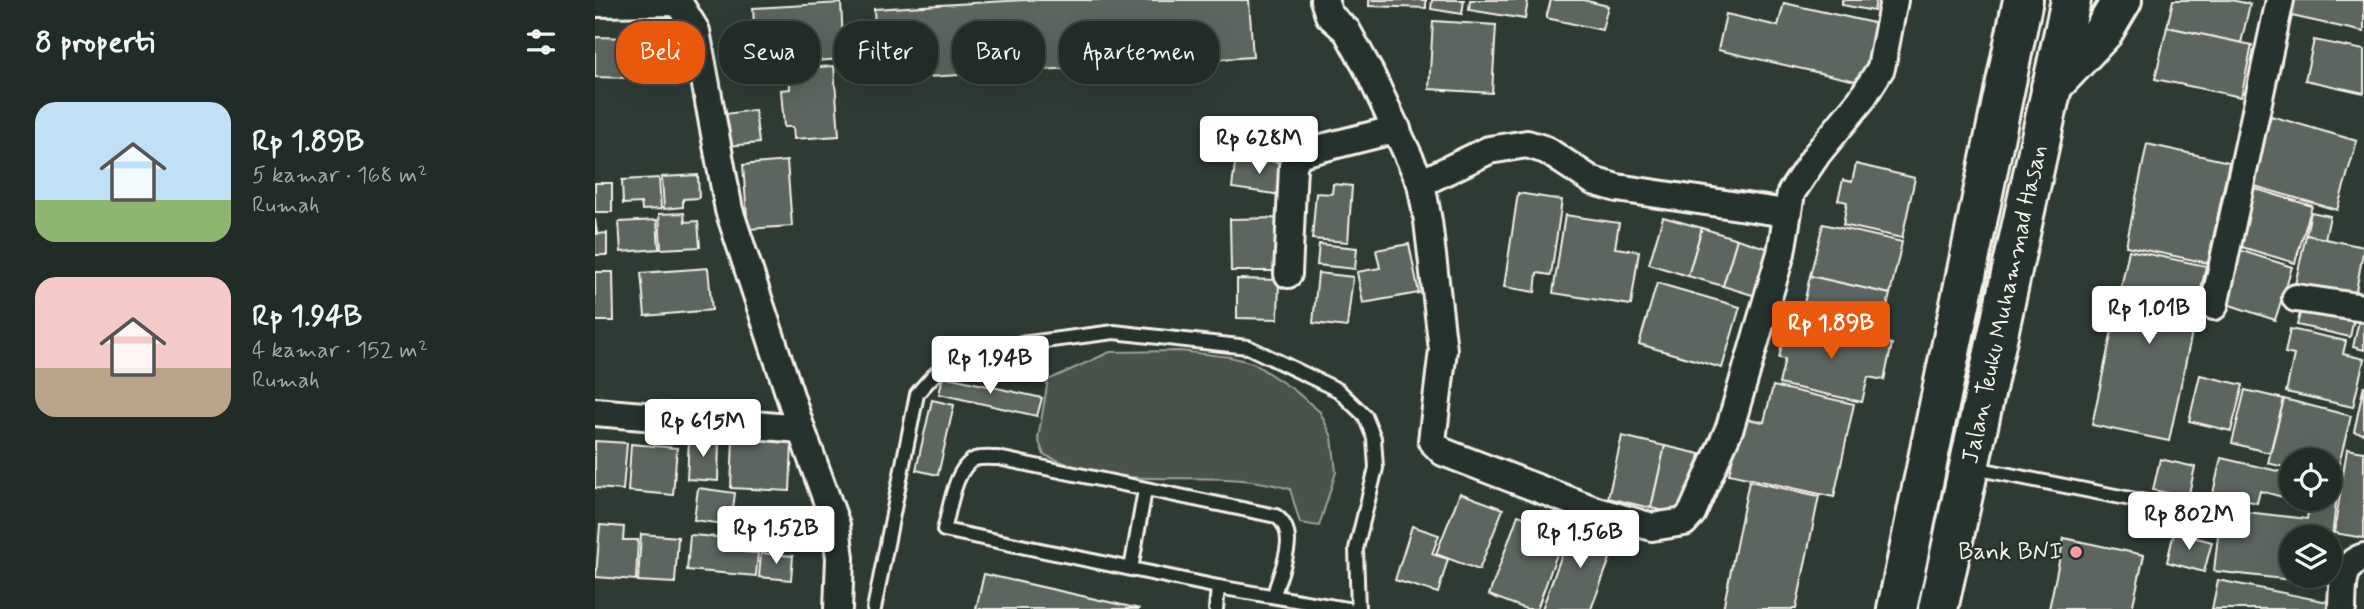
<!DOCTYPE html>
<html lang="id">
<meta charset="utf-8">
<style>
:root{--surface:#222c27;--page:#2e3833;--text:#f1f3f6;--muted:#a2a7a7;--line:#3f4844;--accent:#ea580c}
body{margin:0;font-family:Mynerve,sans-serif;background:var(--page);color:var(--text);height:100vh;display:flex;flex-direction:column;font-size:26px;white-space:nowrap}
*{box-sizing:border-box;margin:0}
p{font-size:23px;color:var(--muted)}
.icon{flex:none;width:38px;height:38px;fill:none;stroke:currentColor;stroke-width:2;stroke-linecap:round;stroke-linejoin:round}
.map{position:relative;flex:1;overflow:hidden}
.sheet{display:flex;flex-direction:column;background:var(--surface);width:595px}
.sheet>*{flex:none}
.guide{position:absolute;left:21px;top:21px;width:665px;height:63px;display:flex;gap:14px}
.fabs{position:absolute;left:1684px;top:448px;display:grid;gap:14px}
.fabs a{display:grid;place-items:center;width:63px;height:63px;border-radius:50%;background:var(--surface);box-shadow:0 7px 28px #0002,0 0 0 2px var(--line);font-size:35px}
.price{position:absolute;translate:-50% -60px;padding:0 16px;border-radius:7px;background:#fff;color:#222;font-size:23px;line-height:46px;filter:drop-shadow(0 2px 4px #0008)}
.price::after{content:'';position:absolute;left:50%;top:42px;width:21px;height:16px;margin-left:-10px;background:inherit;clip-path:polygon(0 0,100% 0,50% 100%)}
.price.selected{background:var(--accent);color:#fff}
ul{padding:0;list-style:none}
li{display:flex;align-items:center;gap:21px;height:175px;padding:0 35px}
li span{display:grid;place-items:center;flex:none;width:196px;height:140px;border-radius:21px;color:#555}
li>.icon{margin-inline-start:auto}
span .icon{width:84px;height:84px;fill:#fffc;stroke-width:1}
li b{font-size:30px}
h2{display:flex;justify-content:space-between;align-items:center;height:84px;padding:0 35px;font-size:30px}
.chip{padding:0 24px;border-radius:28px;background:var(--surface);box-shadow:0 7px 28px #0002,0 0 0 2px var(--line);font-size:24px;line-height:63px}
.chip.selected{background:var(--accent);color:#fff}
main{display:flex;flex:1;min-height:0}
.map>svg:first-child{display:block}
.green{fill:#48524c;stroke:#9ea29a;stroke-width:2}
.building{fill:#5c655e;stroke:#f4f1e8;stroke-width:2}
.lines{fill:none;stroke-linecap:round;stroke-linejoin:round}
.service-casing{stroke:#f4f1e8;stroke-width:18}
.minor-casing{stroke:#f4f1e8;stroke-width:32}
.trunk-casing{stroke:#f4f1e8;stroke-width:44}
.service{stroke:#26332d;stroke-width:12}
.minor{stroke:#26332d;stroke-width:26}
.trunk{stroke:#26332d;stroke-width:38}
.poi-dot{fill:#ff9aa2;stroke:#26332d;stroke-width:2.5}
.labels{text-anchor:middle;dominant-baseline:central;stroke-width:5;stroke-linejoin:round;paint-order:stroke}
.street-label{font-size:24px;fill:#f4f1e8;stroke:#26332d}
.poi-label{font-size:24px;fill:#f4f1e8;stroke:#26332d;text-anchor:end}
</style>
<main>
<section class="sheet">
<h2>8 properti<svg class="icon" aria-label="filters" viewBox="0 0 24 24"><path d="M4 7h16M4 17h16"/><circle cx="9" cy="7" r="2"/><circle cx="15" cy="17" r="2"/></svg></h2>
<ul>
<li><span style="background:linear-gradient(#bfe0f5 70%,#8fb573 0)"><svg class="icon" aria-label="home" viewBox="0 0 24 24"><path d="M3 11l9-7 9 7M6 9v11h12V9"/></svg></span><div><b>Rp 1.89B</b><p>5 kamar · 168 m²</p><p>Rumah</p></div></li>
<li><span style="background:linear-gradient(#f6c9c9 65%,#b9a48a 0)"><svg class="icon" aria-label="home" viewBox="0 0 24 24"><path d="M3 11l9-7 9 7M6 9v11h12V9"/></svg></span><div><b>Rp 1.94B</b><p>4 kamar · 152 m²</p><p>Rumah</p></div></li>
</ul>
</section>
<div class="map">
<svg width="1769" height="609" viewBox="0 0 1769 609">
<rect width="100%" height="100%" fill="#2e3b34"/>
<filter id="ink" filterUnits="userSpaceOnUse"><feTurbulence type="fractalNoise" baseFrequency=".0143" numOctaves="2"/><feDisplacementMap in="SourceGraphic" scale="14" xChannelSelector="R" yChannelSelector="G"/><feConvolveMatrix kernelMatrix="1 2 1 2 8 2 1 2 1" color-interpolation-filters="sRGB"/></filter>
<g filter="url(#ink)">
<path class="green" d="M585,351l50,6 23,6 41,27 26,22 12,25 4,35 -17,54 -19,-3 -10,-34c-67,-20 -134,-3 -200,-17 -15,-4 -31,-12 -46,-17l-6,-16 10,-59 62,-28z"/>
<g class="building">
<polygon points="428,0 654,0 658,57 283,80 279,9"/>
<polygon points="774,0 831,0 831,8 774,6"/>
<polygon points="837,0 869,0 867,14 836,9"/>
<polygon points="875,0 933,0 930,19 874,10"/>
<polygon points="956,0 988,0 1013,6 1007,30 951,18"/>
<polygon points="1247,0 1281,0 1279,11 1247,5"/>
<polygon points="1578,0 1636,0 1655,4 1646,43 1572,27"/>
<polygon points="1695,0 1769,0 1769,32 1692,15"/>
<polygon points="246,3 249,59 139,66 138,43 160,41 158,8"/>
<polygon points="1189,3 1292,26 1270,83 1123,50 1131,14 1183,26"/>
<polygon points="41,14 71,15 69,77 39,76"/>
<polygon points="838,21 901,25 897,93 834,89"/>
<polygon points="1572,27 1657,45 1646,97 1560,79"/>
<polygon points="0,37 36,38 34,78 0,77"/>
<polygon points="1719,40 1769,50 1769,93 1710,80"/>
<polygon points="239,66 244,136 199,139 198,127 189,127 186,90 195,89 194,69"/>
<polygon points="160,110 164,143 133,146 130,114"/>
<polygon points="1676,116 1762,141 1742,210 1656,185"/>
<polygon points="1552,144 1634,162 1613,263 1531,246"/>
<polygon points="641,156 690,163 686,195 637,188"/>
<polygon points="192,161 197,226 153,229 148,165"/>
<polygon points="1261,164 1320,178 1307,238 1248,225 1252,202 1243,200 1248,180 1257,182"/>
<polygon points="103,175 104,198 88,199 88,207 69,209 67,177"/>
<polygon points="64,178 66,209 47,210 46,203 28,204 27,180"/>
<rect x="0" y="183" width="17" height="29"/>
<polygon points="738,184 757,186 753,242 717,239 721,193 737,194"/>
<polygon points="1655,187 1717,206 1700,263 1637,244"/>
<polygon points="923,193 967,200 956,275 942,273 940,292 909,287"/>
<polygon points="1716,212 1735,216 1730,239 1711,235"/>
<polygon points="89,213 90,222 103,221 105,247 66,249 64,214"/>
<polygon points="970,215 1024,223 1020,248 1044,251 1036,305 958,293"/>
<polygon points="1068,217 1107,228 1093,276 1054,264"/>
<polygon points="690,218 691,271 636,271 635,219"/>
<polygon points="0,219 2,234 12,233 12,255 0,255"/>
<polygon points="62,220 64,249 26,252 24,222"/>
<polygon points="1228,224 1307,242 1295,294 1215,276"/>
<polygon points="1107,228 1142,239 1128,286 1093,276"/>
<polygon points="1711,235 1769,247 1759,302 1699,289"/>
<polygon points="1142,239 1178,250 1164,297 1128,286"/>
<polygon points="724,244 762,248 760,269 722,265"/>
<polygon points="814,244 824,293 768,303 762,272 785,268 781,250"/>
<polygon points="1641,249 1697,267 1680,320 1623,301"/>
<polygon points="1534,250 1611,266 1574,441 1497,425"/>
<polygon points="113,268 117,310 50,316 46,273"/>
<polygon points="0,272 18,272 19,321 0,321"/>
<polygon points="723,273 758,277 752,327 718,323"/>
<polygon points="1215,276 1295,294 1285,339 1205,322"/>
<polygon points="642,279 684,280 683,319 642,318"/>
<polygon points="1062,283 1145,307 1127,368 1044,344"/>
<polygon points="1708,302 1760,314 1755,337 1702,325"/>
<polygon points="1766,312 1769,313 1769,350 1758,347"/>
<polygon points="1192,321 1297,344 1289,380 1273,377 1267,402 1184,384 1190,359 1184,358"/>
<polygon points="1695,329 1751,341 1748,354 1769,359 1758,407 1691,392 1699,355 1690,353"/>
<polygon points="1605,375 1648,385 1636,431 1594,421"/>
<polygon points="348,376 447,398 442,416 344,394"/>
<polygon points="1769,385 1769,434 1759,432"/>
<polygon points="1178,386 1259,404 1239,497 1134,474 1147,418 1169,422"/>
<polygon points="1650,390 1689,399 1675,453 1637,443"/>
<polygon points="1689,399 1756,416 1740,480 1734,479 1734,460 1696,460 1696,469 1673,463"/>
<polygon points="337,400 359,405 343,475 321,470"/>
<polygon points="1027,436 1070,446 1056,508 1013,498"/>
<polygon points="94,438 124,439 123,481 92,479"/>
<polygon points="138,439 197,442 195,491 136,488"/>
<polygon points="0,441 32,443 28,490 0,488"/>
<polygon points="36,444 82,448 78,495 33,491"/>
<polygon points="1070,446 1105,454 1091,516 1056,508"/>
<polygon points="1752,449 1769,452 1769,538 1739,533"/>
<polygon points="1626,458 1696,474 1696,499 1708,499 1707,502 1665,491 1662,503 1618,493"/>
<polygon points="1565,459 1600,467 1593,498 1558,490"/>
<polygon points="1154,481 1224,496 1201,609 1128,609"/>
<polygon points="1734,485 1743,485 1734,563 1734,537 1696,537 1696,576 1733,576 1732,584 1619,571 1626,509 1712,519 1715,499 1734,499"/>
<polygon points="103,488 140,493 136,525 99,520"/>
<polygon points="865,493 908,509 884,570 841,554"/>
<polygon points="1595,498 1625,505 1620,530 1589,523"/>
<polygon points="923,515 970,532 942,609 931,609 894,595"/>
<polygon points="978,524 1022,540 996,609 947,609"/>
<polygon points="5,525 29,527 28,540 43,540 41,580 1,577"/>
<polygon points="817,526 844,535 837,554 853,559 843,593 800,580"/>
<polygon points="1579,532 1617,542 1609,572 1572,562"/>
<polygon points="46,534 83,537 80,583 43,581"/>
<polygon points="95,535 150,539 149,552 163,553 161,576 92,570"/>
<polygon points="1469,538 1549,555 1537,609 1454,609"/>
<polygon points="166,553 198,556 196,580 164,577"/>
<polygon points="389,574 545,609 381,609"/>
<polygon points="1623,580 1738,603 1737,609 1617,609"/>
</g>
<g class="lines">
<g class="service-casing">
<g id="service">
<polyline points="1379,468 1551,502"/>
<polyline points="536,569 550,490"/>
<path d="M679,595c6,-24 27,-61 2,-79l-278,-58c-7,0 -16,-1 -23,1 -21,9 -25,51 -31,71l274,57 129,22"/>
<path d="M279,609l43,-215c17,-21 32,-34 57,-44l140,-18 134,15 90,43 27,26 9,22 2,30 -20,81 2,60"/>
<polyline points="621,609 623,587"/>
</g>
</g>
<g class="minor-casing">
<g id="minor">
<polyline points="729,0 734,15 752,31 775,73 826,183 833,221 848,350 837,441 848,452 999,510 1057,527 1089,522 1097,513 1135,427 1186,253 1196,193 1222,154 1266,100 1286,68 1299,0"/>
<polyline points="0,3 84,2"/>
<polyline points="826,183 894,150 932,144 951,150 998,181 1022,188 1191,213"/>
<polyline points="693,274 698,166 703,154 802,129"/>
<polyline points="1701,298 1769,308"/>
<polyline points="1619,306 1685,0"/>
<polyline points="0,412 206,429 134,210 101,31 82,0"/>
<polyline points="206,429 241,525 245,558 243,609"/>
<path d="M1747,609c1,-21 -2,-45 22,-52"/>
</g>
</g>
<g class="trunk-casing">
<g id="trunk">
<polyline points="1456,87 1508,32 1527,0"/>
<polyline points="1302,609 1428,0"/>
<path id="s1" d="M1343,609l133,-609"/>
</g>
</g>
<use href="#service" class="service"/>
<use href="#minor" class="minor"/>
<use href="#trunk" class="trunk"/>
</g>
</g>
<circle class="poi-dot" cx="1481" cy="552" r="7"/>
<g class="labels">
<g class="street-label">
<text stroke="none"><textPath href="#s1" startOffset="312">Jalan Teuku Muhammad Hasan</textPath></text>
</g>
<g class="poi-label">
<text x="1467" y="552">Bank BNI</text>
</g>
</g>
</svg>
<div class="fabs">
<a><svg class="icon" aria-label="locate" viewBox="0 0 24 24"><circle cx="12" cy="12" r="6"/><path d="M12 2v4M12 18v4M2 12h4M18 12h4"/></svg></a>
<a><svg class="icon" aria-label="layers" viewBox="0 0 24 24"><path d="M12 4l9 5-9 5-9-5zM3 14l9 5 9-5"/></svg></a>
</div>
<b class="price" style="left:664px;top:176px">Rp 628M</b>
<b class="price" style="left:1554px;top:346px">Rp 1.01B</b>
<b class="price selected" style="left:1236px;top:361px">Rp 1.89B</b>
<b class="price" style="left:395px;top:396px">Rp 1.94B</b>
<b class="price" style="left:108px;top:459px">Rp 615M</b>
<b class="price" style="left:1594px;top:552px">Rp 802M</b>
<b class="price" style="left:181px;top:566px">Rp 1.52B</b>
<b class="price" style="left:985px;top:570px">Rp 1.56B</b>
<div class="guide">
<a class="chip selected">Beli</a>
<a class="chip">Sewa</a>
<a class="chip">Filter</a>
<a class="chip">Baru</a>
<a class="chip">Apartemen</a>
</div>
</div>
</main>
